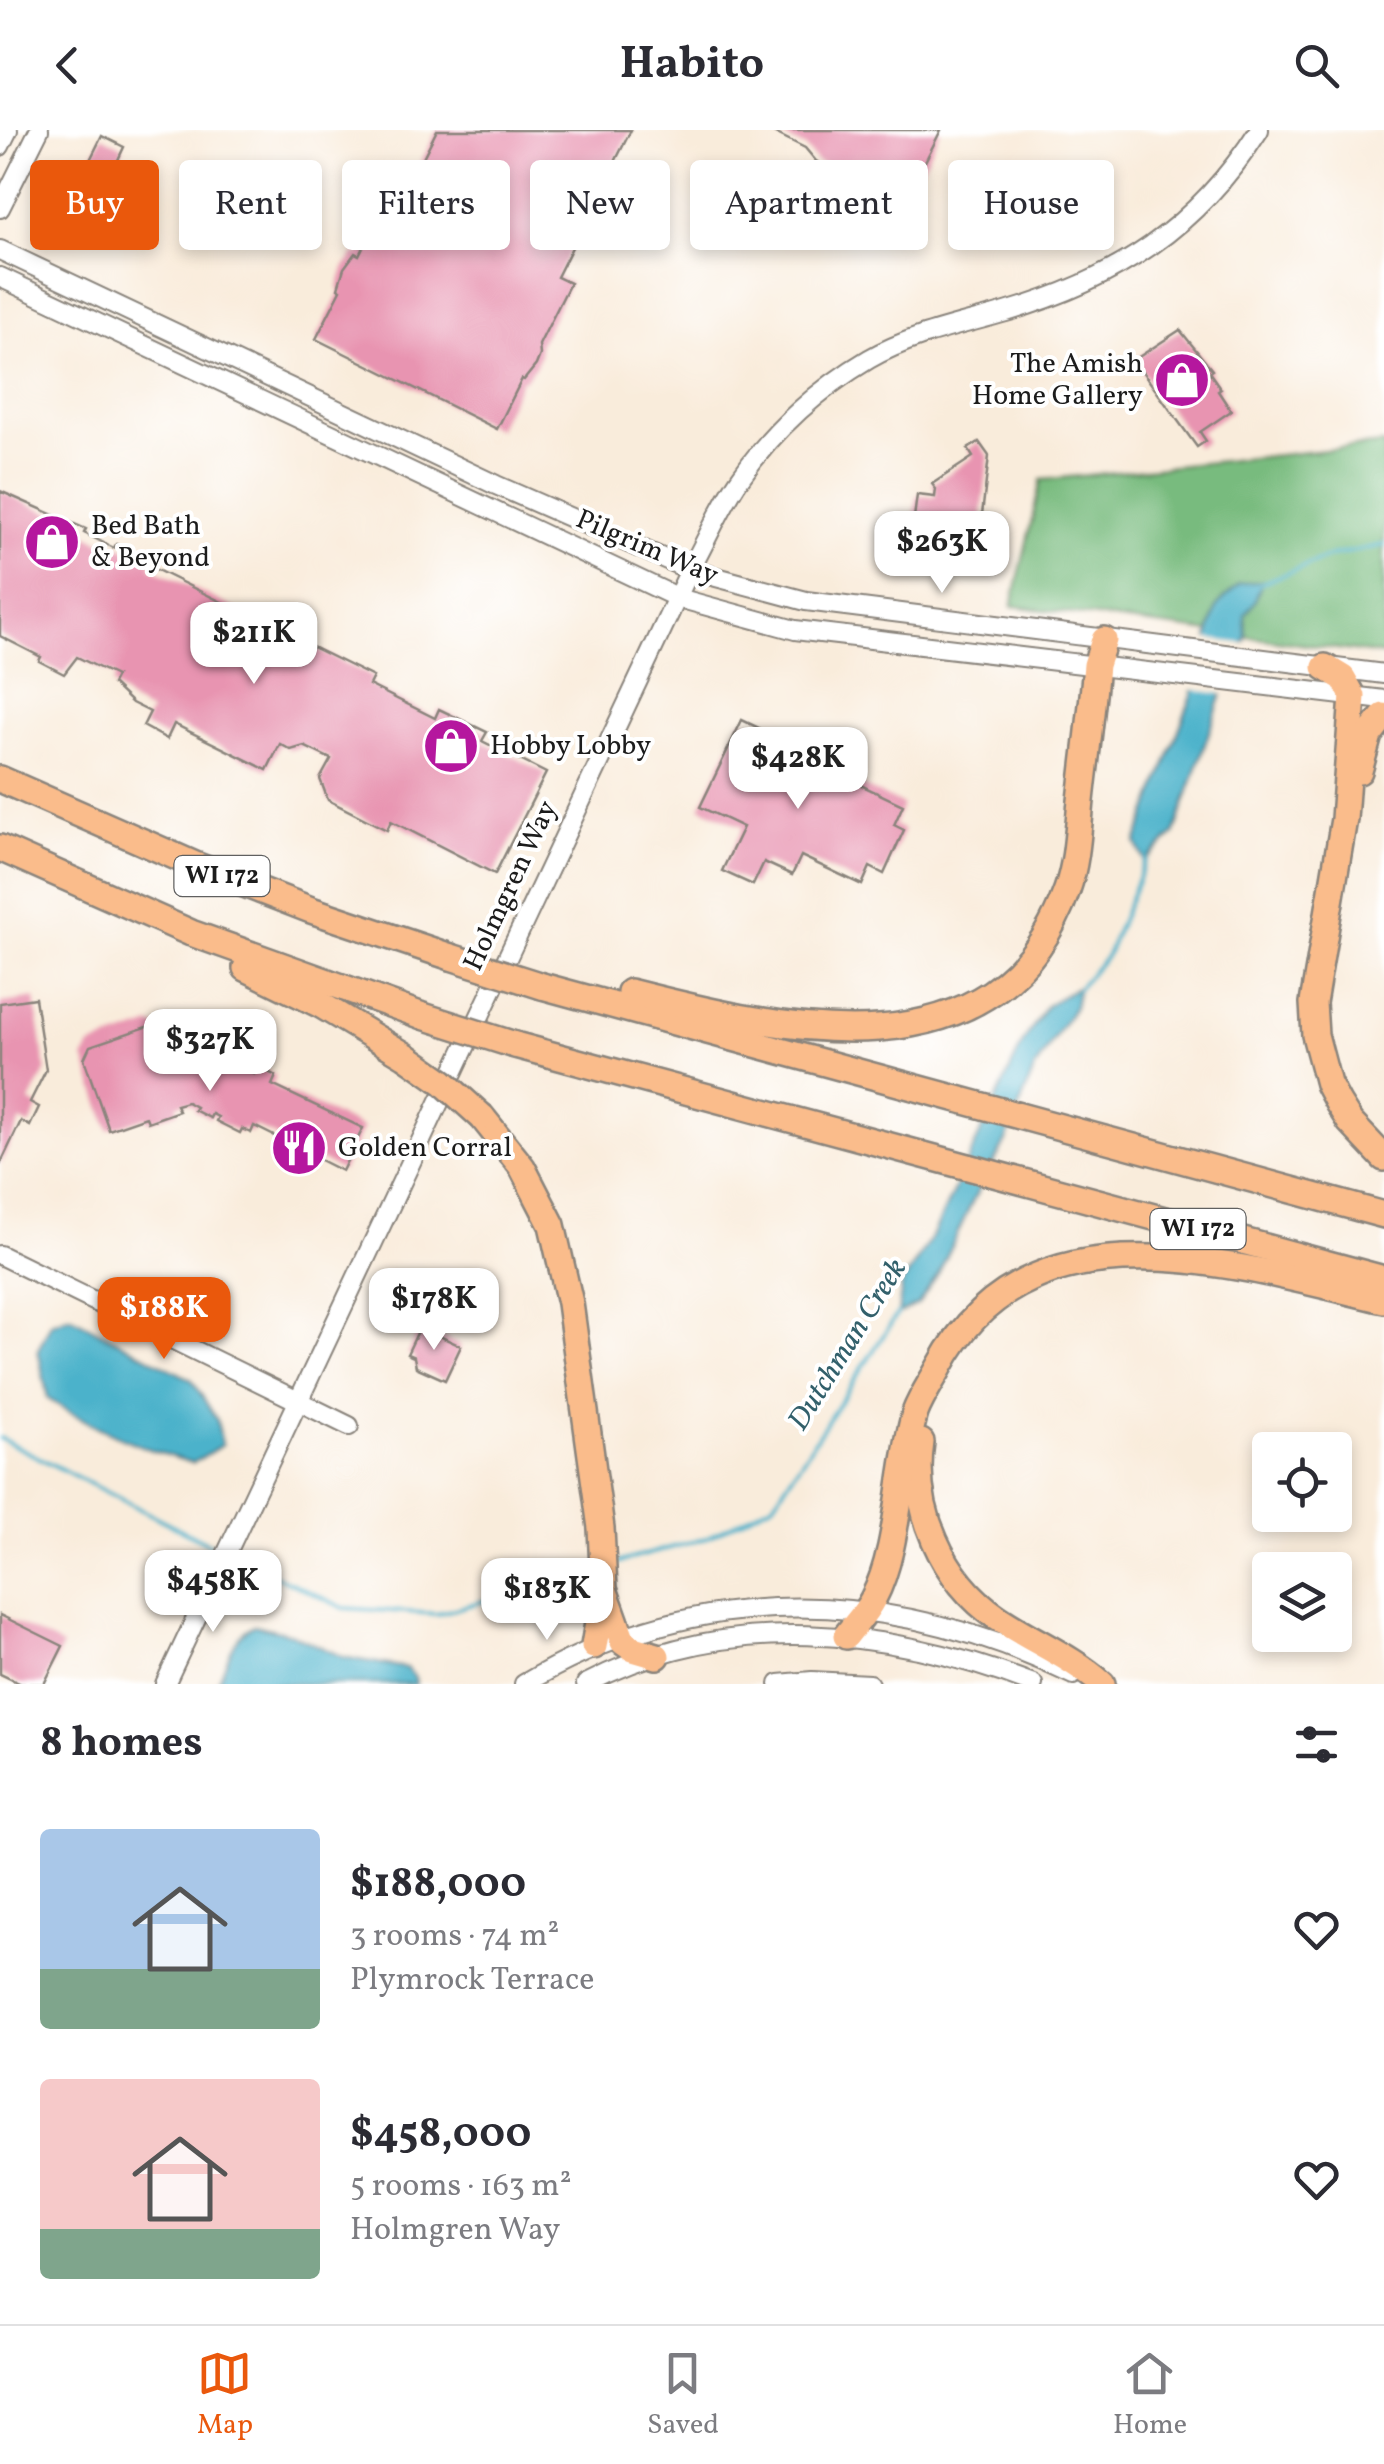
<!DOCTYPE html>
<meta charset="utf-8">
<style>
:root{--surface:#fff;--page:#f7f7f7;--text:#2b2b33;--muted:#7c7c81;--line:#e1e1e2;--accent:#ea580c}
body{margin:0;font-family:Vollkorn,serif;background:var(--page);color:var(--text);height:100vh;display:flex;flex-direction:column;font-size:38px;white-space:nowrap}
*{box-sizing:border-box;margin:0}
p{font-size:32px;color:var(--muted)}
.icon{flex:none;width:55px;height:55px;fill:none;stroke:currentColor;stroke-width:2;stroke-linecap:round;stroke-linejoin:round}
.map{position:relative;height:1554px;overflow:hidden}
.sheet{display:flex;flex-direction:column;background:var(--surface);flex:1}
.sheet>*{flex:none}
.hud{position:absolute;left:30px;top:30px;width:1325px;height:90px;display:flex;gap:20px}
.fabs{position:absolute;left:1252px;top:1302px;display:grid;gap:20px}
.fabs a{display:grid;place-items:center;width:100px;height:100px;border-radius:10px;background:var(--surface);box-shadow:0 5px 15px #0003;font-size:50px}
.price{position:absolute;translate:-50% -85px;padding:0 22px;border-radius:20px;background:#fff;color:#222;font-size:32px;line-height:65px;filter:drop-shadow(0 2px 5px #0008)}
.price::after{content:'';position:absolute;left:50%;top:60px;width:30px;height:22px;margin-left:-15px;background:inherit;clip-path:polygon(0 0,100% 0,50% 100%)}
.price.on{background:var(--accent);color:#fff}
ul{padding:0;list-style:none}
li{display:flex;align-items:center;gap:30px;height:250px;padding:0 40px}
li span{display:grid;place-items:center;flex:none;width:280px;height:200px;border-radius:10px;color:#555}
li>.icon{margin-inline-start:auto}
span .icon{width:120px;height:120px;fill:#fffc;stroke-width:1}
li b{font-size:42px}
h2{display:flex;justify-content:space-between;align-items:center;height:120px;padding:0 40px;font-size:42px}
.pill{padding:0 35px;border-radius:10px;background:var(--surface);box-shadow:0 5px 15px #0003;font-size:35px;line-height:90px}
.pill.on{background:var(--accent);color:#fff}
header{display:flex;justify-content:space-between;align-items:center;height:130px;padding:0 40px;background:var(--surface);font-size:45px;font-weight:700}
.tabs{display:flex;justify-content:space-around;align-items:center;height:140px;border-top:2px solid var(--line);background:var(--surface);font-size:28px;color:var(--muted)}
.tabs a{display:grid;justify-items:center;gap:5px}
.tabs .on{color:var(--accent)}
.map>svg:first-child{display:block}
.forest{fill:#78bb7e;stroke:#4a6c4d;stroke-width:2.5}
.water{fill:#4cb2cb;stroke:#346774;stroke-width:2.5}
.pier{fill:#f9ecdb}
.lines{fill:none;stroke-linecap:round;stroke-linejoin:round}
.stream{stroke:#4cb2cb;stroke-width:4}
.building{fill:#e894b1}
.minor-casing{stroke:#8a847c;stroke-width:22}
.highway-casing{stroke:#8a847c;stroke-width:30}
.minor{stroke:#fff;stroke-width:18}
.highway{stroke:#fabc8b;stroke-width:25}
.highway-bridge-casing{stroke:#8a847c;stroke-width:30;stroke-linecap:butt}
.highway-bridge{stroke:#fabc8b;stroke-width:25}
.labels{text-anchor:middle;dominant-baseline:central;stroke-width:8;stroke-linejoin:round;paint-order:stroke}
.shield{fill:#fff;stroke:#606060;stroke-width:2.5}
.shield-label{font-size:25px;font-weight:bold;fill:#1c1c1c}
.poi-label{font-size:28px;fill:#1c1c1c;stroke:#fff;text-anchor:start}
.street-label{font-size:28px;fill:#1c1c1c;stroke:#fff}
.water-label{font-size:30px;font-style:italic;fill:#32606b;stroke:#fff}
</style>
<header><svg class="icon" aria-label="back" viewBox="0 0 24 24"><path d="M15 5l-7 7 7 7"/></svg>Habito<svg class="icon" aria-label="search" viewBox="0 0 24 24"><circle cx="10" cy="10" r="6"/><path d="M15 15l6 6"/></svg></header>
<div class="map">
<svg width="1384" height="1554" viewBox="0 0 1384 1554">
<rect width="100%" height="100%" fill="#fff"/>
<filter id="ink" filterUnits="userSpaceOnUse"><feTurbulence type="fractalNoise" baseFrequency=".01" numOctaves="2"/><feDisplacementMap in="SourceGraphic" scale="20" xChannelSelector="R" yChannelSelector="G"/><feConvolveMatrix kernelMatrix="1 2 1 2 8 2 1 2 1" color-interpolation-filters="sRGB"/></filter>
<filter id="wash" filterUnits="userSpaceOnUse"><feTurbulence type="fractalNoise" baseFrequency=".0048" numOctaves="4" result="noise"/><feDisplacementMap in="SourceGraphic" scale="40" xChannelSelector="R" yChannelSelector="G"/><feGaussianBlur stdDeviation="2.25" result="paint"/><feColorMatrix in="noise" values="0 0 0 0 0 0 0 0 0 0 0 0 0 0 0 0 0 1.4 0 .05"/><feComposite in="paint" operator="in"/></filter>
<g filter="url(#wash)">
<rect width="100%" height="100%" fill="#f9ecdb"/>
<polygon class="forest" points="1384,314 1384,525 1012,476 1041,350"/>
<g class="water">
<polygon points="1262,451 1255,471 1245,485 1246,508 1220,570 1174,705 1145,731 1136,713 1191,568 1217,476 1239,454"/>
<polygon points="1078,856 1074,877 1034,940 1006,1011 974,1068 939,1143 918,1174 898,1184 902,1154 933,1105 1023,912 1046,876"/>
<path d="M70,1186l122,64 25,40 5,25 -29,18c-52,-14 -100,-36 -145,-64l-10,-49 13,-27z"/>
<path d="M255,1495l37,9 51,23 63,11 9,9 1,7h-199c9,-19 17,-52 38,-59z"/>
</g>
<polygon class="pier" points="1202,508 1249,514 1228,565 1188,559"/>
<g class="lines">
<g class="stream">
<polyline points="1259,454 1331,426 1384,415"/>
<polyline points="1076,860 1107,825 1146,729"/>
<polyline points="0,1308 223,1421"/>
<polyline points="232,1425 344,1478 437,1484 594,1440"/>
<polyline points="613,1434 706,1408 774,1373 898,1183"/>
</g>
</g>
<g id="blocks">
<g class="building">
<polygon points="437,0 631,0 557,147 570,153 539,215 540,225 536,235 524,250 522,249 497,299 316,209 341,160 338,158 344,138 355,123 359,125 384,75 424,96 430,85 401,71"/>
<polygon points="769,0 941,0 906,69 864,47 849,44 848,47 816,31 805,18"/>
<polygon points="102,6 124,17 118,30 133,37 122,58 130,62 119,85 111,81 107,90 65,69 79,42 83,44"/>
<polygon points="1180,200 1212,240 1209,242 1221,259 1218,261 1231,281 1200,302 1206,311 1197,317 1134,230"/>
<polygon points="979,312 989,326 976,435 966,434 966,440 908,433 917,365 935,367 936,359 932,354 973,327 968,319"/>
<polygon points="0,361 86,399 84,403 114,418 116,414 153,433 151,437 373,547 369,555 435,588 439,579 487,602 482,611 546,643 495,744 391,691 387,700 328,670 320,649 331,629 304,616 291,620 280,614 267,640 174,594 167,609 143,596 150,582 132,573 112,554 116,546 77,527 64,544 39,531 41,527 0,506"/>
<polygon points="742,590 780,608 778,612 816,630 814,633 903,675 894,695 904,700 884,744 870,737 862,755 801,726 792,745 764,732 753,755 722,741 743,697 700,677"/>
<polygon points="35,868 46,940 30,972 39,977 30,996 21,991 0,1035 0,873"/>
<polygon points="152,895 254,944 258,937 276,946 272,955 363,998 342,1041 312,1026 308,1032 278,1017 282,1010 254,996 251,1003 242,999 240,1003 216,991 218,987 212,984 210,988 194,980 196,977 187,972 176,975 179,981 148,992 146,987 109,1000 84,929 90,916"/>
<polygon points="420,1197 461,1216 445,1250 416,1237 414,1227 407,1224"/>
<polygon points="0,1485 63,1516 44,1554 21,1554 0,1544"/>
</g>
</g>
</g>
<g filter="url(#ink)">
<use href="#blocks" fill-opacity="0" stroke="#8a847c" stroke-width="2.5"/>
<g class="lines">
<g class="minor-casing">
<g id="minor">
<polyline points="0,16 8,0"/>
<polyline points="0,78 39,0"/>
<polyline points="0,120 496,355 690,440 806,471 1384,544"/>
<polyline points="0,147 678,468 795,500 1384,570"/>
<polyline points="0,1125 349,1296"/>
<path d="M165,1554l525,-1114c17,-30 31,-65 51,-93 33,-48 79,-89 128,-118 41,-24 92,-34 137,-47 110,-32 191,-84 253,-182"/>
<path d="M524,1554c174,-104 370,-97 549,-9"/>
<path d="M586,1554c141,-74 303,-56 447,0"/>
<polyline points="779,1554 812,1551 869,1554"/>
</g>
</g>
<g class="highway-casing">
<g id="highway">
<polyline points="1325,537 1343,548 1353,566 1344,689 1313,873 1315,905 1328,954 1338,973 1350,992 1384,1028"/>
<polyline points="1359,641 1369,605 1384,586"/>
<polyline points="0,649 195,735 311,780 451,827"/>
<polyline points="0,718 191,803 423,886"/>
<polyline points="246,838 321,875 406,926"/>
<polyline points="542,856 1384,1085"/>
<path d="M630,862c151,38 368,92 437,-102 10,-28 11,-59 14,-89 5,-46 11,-91 15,-136l8,-25"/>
<polyline points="515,915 1384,1149"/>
<polyline points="482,987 522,1037 552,1095 570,1173 601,1398 604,1459 623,1512 633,1519 657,1526"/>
<path d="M921,1312c-10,66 21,138 77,176 34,23 74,39 104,66"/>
<path d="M846,1506c9,-12 20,-23 27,-37 27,-51 25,-129 42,-186 6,-16 17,-32 25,-47 89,-167 300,-100 444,-66"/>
<polyline points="594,1516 603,1464"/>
</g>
</g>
<use href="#minor" class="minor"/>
<use href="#highway" class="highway"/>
<g class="highway-bridge-casing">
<g id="highway-bridge">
<polyline points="451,827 542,856"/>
<polyline points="423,886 515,915"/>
<polyline points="406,926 443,952 482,987"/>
</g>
</g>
<use href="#highway-bridge" class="highway-bridge"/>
</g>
</g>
<defs>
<g id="shop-disc" transform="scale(2.875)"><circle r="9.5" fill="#b5179e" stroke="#fff"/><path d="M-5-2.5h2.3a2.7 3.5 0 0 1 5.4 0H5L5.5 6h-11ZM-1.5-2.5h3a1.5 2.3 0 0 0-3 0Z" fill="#fff"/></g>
<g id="restaurant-disc" transform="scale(2.875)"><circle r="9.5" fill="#b5179e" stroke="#fff"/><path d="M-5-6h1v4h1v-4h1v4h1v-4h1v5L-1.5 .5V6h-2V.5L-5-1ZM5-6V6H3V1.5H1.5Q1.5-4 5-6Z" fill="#fff"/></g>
</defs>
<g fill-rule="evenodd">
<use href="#shop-disc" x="1182" y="250"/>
<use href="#shop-disc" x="52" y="412"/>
<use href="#shop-disc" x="451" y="616"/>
<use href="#restaurant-disc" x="299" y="1018"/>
</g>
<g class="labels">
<g class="shield">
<rect x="174.5" y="726" width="95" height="40" rx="8"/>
<rect x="1150.5" y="1079" width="95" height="40" rx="8"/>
</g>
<g class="shield-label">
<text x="222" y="746">WI 172</text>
<text x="1198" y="1099">WI 172</text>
</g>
<g class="poi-label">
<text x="1143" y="234" text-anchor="end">The Amish<tspan x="1143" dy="32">Home Gallery</tspan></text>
<text x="91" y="396">Bed Bath<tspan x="91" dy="32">&amp; Beyond</tspan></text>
<text x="490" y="616">Hobby Lobby</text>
<text x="338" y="1018">Golden Corral</text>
</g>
<g class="street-label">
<text transform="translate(647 418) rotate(23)">Pilgrim Way</text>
<text transform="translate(511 756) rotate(-65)">Holmgren Way</text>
</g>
<g class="water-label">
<text transform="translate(848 1215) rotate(-58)">Dutchman Creek</text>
</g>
</g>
</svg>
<div class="fabs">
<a><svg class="icon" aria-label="locate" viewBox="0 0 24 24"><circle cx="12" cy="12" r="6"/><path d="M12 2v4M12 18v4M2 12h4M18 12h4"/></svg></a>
<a><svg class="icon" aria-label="layers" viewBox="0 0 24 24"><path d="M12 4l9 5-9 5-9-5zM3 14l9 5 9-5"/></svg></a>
</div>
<b class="price" style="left:942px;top:466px">$263K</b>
<b class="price" style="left:254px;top:557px">$211K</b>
<b class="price" style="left:798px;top:682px">$428K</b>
<b class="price" style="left:210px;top:964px">$327K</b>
<b class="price" style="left:434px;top:1223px">$178K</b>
<b class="price on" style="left:164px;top:1232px">$188K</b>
<b class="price" style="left:213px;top:1505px">$458K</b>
<b class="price" style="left:547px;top:1513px">$183K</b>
<div class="hud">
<a class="pill on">Buy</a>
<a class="pill">Rent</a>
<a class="pill">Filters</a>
<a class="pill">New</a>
<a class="pill">Apartment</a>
<a class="pill">House</a>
</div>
</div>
<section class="sheet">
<h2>8 homes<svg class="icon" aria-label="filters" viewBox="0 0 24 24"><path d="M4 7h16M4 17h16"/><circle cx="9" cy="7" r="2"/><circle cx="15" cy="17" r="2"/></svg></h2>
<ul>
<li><span style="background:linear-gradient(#a9c7e8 70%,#7fa58c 0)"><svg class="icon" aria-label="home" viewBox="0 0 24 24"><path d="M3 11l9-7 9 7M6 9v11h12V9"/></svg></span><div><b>$188,000</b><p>3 rooms · 74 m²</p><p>Plymrock Terrace</p></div><svg class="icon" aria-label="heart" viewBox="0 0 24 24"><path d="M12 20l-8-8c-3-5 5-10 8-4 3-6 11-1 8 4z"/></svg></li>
<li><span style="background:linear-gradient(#f6c9c9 75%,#7fa58c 0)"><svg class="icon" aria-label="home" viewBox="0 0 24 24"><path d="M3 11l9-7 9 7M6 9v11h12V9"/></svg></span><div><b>$458,000</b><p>5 rooms · 163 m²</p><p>Holmgren Way</p></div><svg class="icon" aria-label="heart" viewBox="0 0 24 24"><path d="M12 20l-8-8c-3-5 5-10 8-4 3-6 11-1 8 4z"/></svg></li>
</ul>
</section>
<nav class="tabs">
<a class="on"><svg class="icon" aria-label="map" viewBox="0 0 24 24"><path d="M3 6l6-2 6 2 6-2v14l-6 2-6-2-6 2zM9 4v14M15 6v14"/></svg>Map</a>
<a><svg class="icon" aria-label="saved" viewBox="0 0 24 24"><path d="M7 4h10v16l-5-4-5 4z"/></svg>Saved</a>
<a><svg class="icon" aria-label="home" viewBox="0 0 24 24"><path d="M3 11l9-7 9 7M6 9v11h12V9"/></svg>Home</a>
</nav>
